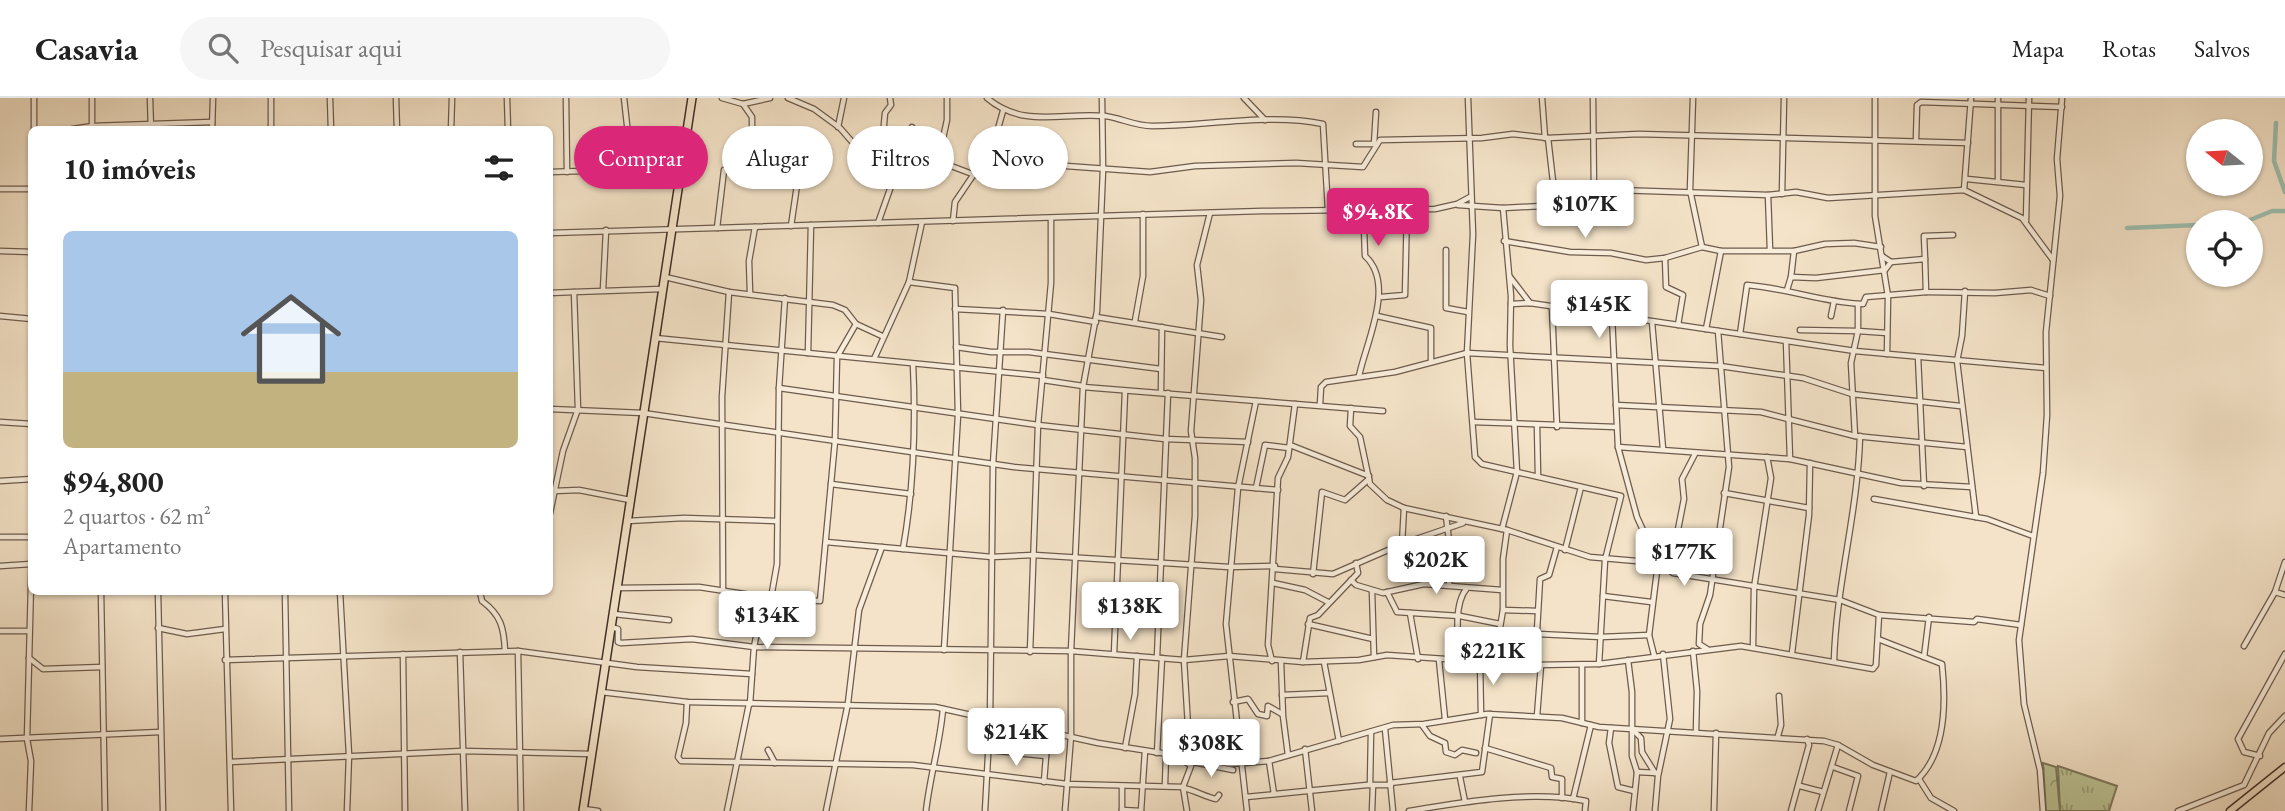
<!DOCTYPE html>
<html lang="pt">
<meta charset="utf-8">
<style>
:root{--surface:#fff;--page:#f6f6f6;--text:#222;--muted:#767676;--line:#e0e0e0;--accent:#db2777}
body{margin:0;font-family:"EB Garamond",serif;background:var(--page);color:var(--text);height:100vh;display:flex;flex-direction:column;font-size:26px;white-space:nowrap}
*{box-sizing:border-box;margin:0}
p{font-size:23px;color:var(--muted)}
.icon{flex:none;width:38px;height:38px;fill:none;stroke:currentColor;stroke-width:2;stroke-linecap:round;stroke-linejoin:round}
.map{position:relative;flex:1;overflow:hidden}
.sheet{position:absolute;left:28px;top:28px;width:525px;height:469px;display:flex;flex-direction:column;background:var(--surface);border-radius:10px;box-shadow:0 2px 5px #0004}
.sheet>*{flex:none}
.guide{position:absolute;left:574px;top:28px;width:665px;height:63px;display:flex;gap:14px}
.needle{width:46px;rotate:288deg}
.buttons{position:absolute;left:2186px;top:21px;display:grid;gap:14px}
.buttons a{display:grid;place-items:center;width:77px;height:77px;border-radius:50%;background:var(--surface);box-shadow:0 2px 5px #0004;font-size:35px}
.price{position:absolute;translate:-50% -60px;padding:0 16px;border-radius:7px;background:#fff;color:#222;font-size:23px;line-height:46px;filter:drop-shadow(0 2px 4px #0008)}
.price::after{content:'';position:absolute;left:50%;top:42px;width:21px;height:16px;margin-left:-10px;background:inherit;clip-path:polygon(0 0,100% 0,50% 100%)}
.price.active{background:var(--accent);color:#fff}
ul{padding:0;list-style:none}
li{display:grid;align-content:center;gap:14px;height:371px;padding:0 35px}
li span{display:grid;place-items:center;height:217px;border-radius:10px;color:#555}
li>.icon{margin-inline-start:auto}
span .icon{width:126px;height:126px;fill:#fffc;stroke-width:1}
li b{font-size:30px}
h2{display:flex;justify-content:space-between;align-items:center;height:84px;padding:0 35px;font-size:30px}
.pill{padding:0 24px;border-radius:32px;background:var(--surface);box-shadow:0 2px 5px #0004;font-size:24px;line-height:63px}
.pill.active{background:var(--accent);color:#fff}
header{display:flex;align-items:center;gap:42px;box-sizing:border-box;height:98px;padding:0 35px;background:var(--surface);border-bottom:2px solid var(--line)}
header strong{font-size:33px}
nav{display:flex;gap:38px;margin-inline-start:auto;font-size:24px}
.search{width:490px;height:63px;background:var(--page);display:flex;align-items:center;gap:18px;box-sizing:border-box;padding:0 24px;border-radius:38px;color:var(--muted);font-size:26px}
.map>svg:first-child{display:block}
.grass{fill:url(#grass-tufts);stroke:#7e785e;stroke-width:2}
.forest{fill:url(#forest-crowns);stroke:#7e785e;stroke-width:2}
.lines{fill:none;stroke-linecap:round;stroke-linejoin:round}
.canal{stroke:#9dbfaf;stroke-width:4.5}
.minor-casing{stroke:#6d5b4e;stroke-width:7}
.major-casing{stroke:#402e26;stroke-width:9}
.highway-casing{stroke:#402e26;stroke-width:10}
.minor{stroke:#f8eddb;stroke-width:4.5}
.major{stroke:#f4e3c8;stroke-width:6}
.highway{stroke:#f4e3c8;stroke-width:7}
</style>
<header>
<strong>Casavia</strong>
<div class="search"><svg class="icon" aria-label="search" viewBox="0 0 24 24"><circle cx="10" cy="10" r="6"/><path d="M15 15l6 6"/></svg>Pesquisar aqui</div>
<nav><a>Mapa</a><a>Rotas</a><a>Salvos</a></nav>
</header>
<div class="map">
<svg width="2285" height="713" viewBox="0 0 2285 713">
<defs>
<pattern id="grass-tufts" width="24" height="20" patternUnits="userSpaceOnUse" patternTransform="scale(1.75)"><rect width="24" height="20" fill="#bcc395"/><path d="M3 7l-1-3M5 7V3M7 7l1-3M15 17l-1-3M17 17v-4M19 17l1-3" fill="none" stroke="#9a9f79"/></pattern>
<pattern id="forest-crowns" width="20" height="18" patternUnits="userSpaceOnUse" patternTransform="scale(1.75)"><rect width="20" height="18" fill="#bcc395"/><path d="M2 6a3 3 0 1 1 6 0M12 15a3 3 0 1 1 6 0" fill="none" stroke="#9a9f79"/></pattern>
</defs>
<rect width="100%" height="100%" fill="#f4e3c8"/>
<filter id="stains"><feTurbulence type="fractalNoise" baseFrequency=".00286" numOctaves="4"/><feColorMatrix values="0 0 0 0 .2 0 0 0 0 .09 0 0 0 0 .02 0 0 0 .5 -.17"/></filter>
<radialGradient id="worn" r=".72"><stop offset=".6" stop-color="#630" stop-opacity="0"/><stop offset="1" stop-color="#630" stop-opacity=".3"/></radialGradient>
<polygon class="grass" points="2058,668 2117,688 2109,713 2060,713"/>
<polygon class="forest" points="2043,665 2056,669 2060,713 2046,713"/>
<g class="lines">
<g class="canal">
<polyline points="2276,25 2274,63 2285,94"/>
<polyline points="2245,124 2272,113 2285,113"/>
<polyline points="2127,130 2198,127"/>
</g>
<g class="minor-casing">
<g id="minor">
<polyline points="34,0 34,32"/>
<polyline points="150,0 151,32"/>
<polyline points="271,0 271,32"/>
<polyline points="330,0 331,32"/>
<polyline points="396,0 397,32"/>
<polyline points="507,0 508,32"/>
<polyline points="566,0 567,74"/>
<polyline points="624,0 632,71"/>
<polyline points="722,0 743,6 770,0"/>
<polyline points="788,0 814,11 840,30 867,61 881,59 900,65"/>
<polyline points="947,0 947,22 938,63 975,77"/>
<path d="M987,0c37,31 75,14 118,18 16,2 30,10 47,10 55,0 117,-13 171,-2l5,86"/>
<polyline points="1244,0 1265,22"/>
<polyline points="1468,0 1473,136 1467,255 1475,359 1482,366 1621,398 1605,462 1599,566"/>
<polyline points="1542,0 1545,40"/>
<polyline points="1593,0 1594,94"/>
<polyline points="1693,0 1690,92 1702,149"/>
<polyline points="1875,0 1875,118 1888,198 1887,256"/>
<polyline points="743,6 752,19 752,37 783,47 785,62 800,67 791,128"/>
<polyline points="838,29 844,0"/>
<polyline points="67,32 92,28 212,24"/>
<polyline points="92,32 92,0"/>
<polyline points="212,32 213,0"/>
<polyline points="451,32 452,0"/>
<polyline points="1916,41 1917,7 1921,4 2062,9"/>
<polyline points="1356,46 1374,46 1376,14"/>
<polyline points="991,53 1038,66 1150,74 1195,68 1296,65 1363,69 1380,42 1482,40 1513,36 1548,40 1639,36 1968,45"/>
<polyline points="881,59 885,15 891,7 890,0"/>
<polyline points="550,74 681,70"/>
<polyline points="1967,81 2026,87"/>
<polyline points="1998,83 1998,0"/>
<polyline points="0,91 32,91"/>
<polyline points="1964,92 1971,0"/>
<polyline points="1782,96 1784,0"/>
<polyline points="1768,97 1770,152"/>
<polyline points="1545,105 1554,92 1548,40"/>
<polyline points="1458,107 1503,110 1542,108 1573,94 1617,92 1768,97 1796,94 1828,100 1964,92 2022,120 2053,162"/>
<polyline points="1546,109 1600,108"/>
<path d="M1349,112l6,13 9,5 1,28c31,28 1,86 -6,120"/>
<polyline points="953,123 955,104 993,48 1003,13"/>
<polyline points="2026,123 2029,0"/>
<polyline points="878,125 912,29"/>
<polyline points="717,130 724,72 745,72"/>
<polyline points="550,135 1262,113 1435,111 1457,106 1470,99"/>
<polyline points="1504,143 1570,154 1611,155 1646,162 1665,160 1702,149 1721,153 1794,153 1825,146 1854,145 1881,149"/>
<polyline points="1446,152 1446,210 1468,214"/>
<polyline points="0,153 32,154"/>
<polyline points="1882,158 1891,164 1925,161 1926,194 1995,195 2031,192 2050,198"/>
<polyline points="1665,160 1666,189 1683,197 1678,227"/>
<polyline points="1925,161 1924,138 1953,137"/>
<polyline points="665,179 729,194 833,207 845,212 856,226 882,238"/>
<polyline points="1510,179 1530,205"/>
<polyline points="1791,179 1794,153"/>
<polyline points="909,184 955,190 958,317 944,552"/>
<polyline points="603,192 606,132"/>
<polyline points="1787,192 1791,179 1816,180 1885,172 1891,164"/>
<polyline points="1965,193 1962,238 1957,263 1976,419"/>
<polyline points="550,195 574,194"/>
<polyline points="750,195 749,163 755,129"/>
<polyline points="1381,199 1405,197 1407,111"/>
<polyline points="1511,206 1530,205 1855,253 2046,270"/>
<polyline points="1858,206 1858,233 1887,235"/>
<polyline points="1552,209 1557,329"/>
<polyline points="955,211 1049,216 1096,224"/>
<polyline points="0,218 32,221"/>
<polyline points="1377,218 1431,230 1431,264"/>
<polyline points="1612,218 1618,349 1790,361 1901,385 1972,389"/>
<polyline points="1831,218 1834,203"/>
<polyline points="1096,219 1222,239"/>
<polyline points="1135,223 1143,178 1143,116"/>
<polyline points="1652,224 1663,351"/>
<polyline points="1706,231 1721,153"/>
<polyline points="1800,232 1858,233 1851,265 1855,338"/>
<path d="M1740,236l7,-49c40,3 77,18 116,19l3,-7 60,-5"/>
<polyline points="655,240 1043,278"/>
<polyline points="1786,243 1790,361"/>
<polyline points="956,249 991,254 1029,254 1161,271"/>
<polyline points="808,255 811,127"/>
<polyline points="1918,259 1924,388"/>
<polyline points="874,261 909,184 922,124"/>
<polyline points="1043,282 1083,288"/>
<polyline points="1083,289 1383,313"/>
<polyline points="779,290 1038,327 1165,341 1248,344"/>
<polyline points="1161,294 1162,229"/>
<polyline points="1320,306 1321,289 1326,284 1395,274 1467,255 1720,268 1803,280 1852,296 1960,308"/>
<polyline points="1616,307 1761,314 1855,338 1967,349"/>
<polyline points="1351,310 1350,328 1360,339 1370,386 1387,402 1404,410 1507,432 1590,459 1660,465 1673,475 1840,502 1879,517 1974,524 1977,521 2021,527"/>
<polyline points="550,311 643,315 1014,369 1278,392"/>
<polyline points="0,324 32,326"/>
<polyline points="1473,324 1616,329"/>
<polyline points="1537,327 1538,378"/>
<polyline points="1290,347 1369,378"/>
<polyline points="1618,349 1637,419 1652,452 1653,466"/>
<polyline points="0,383 32,381"/>
<polyline points="831,386 911,396"/>
<polyline points="1256,390 1265,347 1289,350"/>
<polyline points="554,393 579,392 630,402"/>
<polyline points="1724,395 1809,410"/>
<polyline points="1874,401 1987,421 2033,438"/>
<polyline points="550,415 563,353 578,311 574,194 662,191"/>
<polyline points="1446,418 1451,459 1449,486"/>
<polyline points="627,423 684,420 776,423"/>
<polyline points="1502,431 1517,374 1510,247 1511,198 1503,110"/>
<polyline points="0,439 32,439"/>
<polyline points="826,444 992,459 1034,457 1229,469 1275,468"/>
<polyline points="1402,446 1404,410"/>
<path d="M903,451c11,-62 13,-122 10,-185"/>
<polyline points="1565,452 1581,389"/>
<polyline points="0,468 31,466"/>
<polyline points="1275,471 1333,476 1402,446 1463,425"/>
<polyline points="1670,472 1684,401 1682,381 1695,356"/>
<polyline points="1313,476 1322,394 1345,402 1369,381"/>
<polyline points="1351,482 1356,487 1383,495 1424,486 1502,492"/>
<polyline points="1273,485 1305,492 1328,504"/>
<polyline points="617,490 699,489 771,500 820,503 835,343 837,259 856,226"/>
<polyline points="723,492 722,299 729,194"/>
<polyline points="1372,493 1374,559"/>
<polyline points="101,494 105,713"/>
<polyline points="158,494 163,713"/>
<polyline points="225,494 231,713"/>
<polyline points="285,494 289,713"/>
<polyline points="340,494 349,657 347,713"/>
<path d="M480,494l2,9c19,14 22,27 23,50"/>
<polyline points="1387,494 1397,514 1460,518 1500,526"/>
<polyline points="2275,494 2285,497"/>
<polyline points="1603,498 1651,504"/>
<polyline points="771,500 777,466 779,290 785,200"/>
<polyline points="1503,512 1537,513"/>
<polyline points="1410,515 1418,561"/>
<polyline points="614,516 669,522"/>
<polyline points="1308,526 1373,541"/>
<polyline points="611,529 618,531 618,544 621,545 692,541 754,549 1071,553 1184,562 1229,558 1303,564 1359,562 1387,557 1535,567 1599,566 1741,548 1873,571 1876,567 1879,517"/>
<polyline points="158,530 187,536 225,531"/>
<polyline points="0,533 29,533"/>
<polyline points="1538,536 1601,539 1649,537"/>
<polyline points="2244,548 2275,494 2285,464"/>
<polyline points="1753,549 1754,490 1771,380 1767,359"/>
<polyline points="1707,551 1699,546 1700,526 1710,497 1729,369 1718,233"/>
<polyline points="518,553 521,713"/>
<polyline points="1693,553 1697,593 1696,634"/>
<polyline points="460,554 465,713"/>
<polyline points="1030,554 1038,327 1051,185 1051,120"/>
<polyline points="1792,555 1809,417 1810,365"/>
<polyline points="403,556 405,713"/>
<polyline points="1114,556 1125,294"/>
<polyline points="1654,557 1649,537 1658,465"/>
<polyline points="1157,559 1168,295"/>
<polyline points="1924,559 1929,519"/>
<polyline points="29,560 43,571 102,569"/>
<polyline points="225,562 518,553 637,569 752,576"/>
<polyline points="1439,562 1445,621"/>
<path d="M1460,562c-2,-20 -7,-56 7,-72"/>
<polyline points="1628,562 1632,594 1632,658 1637,674 1633,713"/>
<polyline points="1272,563 1268,547 1278,380 1288,359 1295,306"/>
<polyline points="1480,563 1481,617"/>
<path d="M1834,563c2,-76 24,-149 26,-225"/>
<polyline points="1281,564 1283,618 1288,657"/>
<polyline points="1303,564 1310,520 1318,517 1358,475 1356,465"/>
<polyline points="1324,564 1339,643"/>
<polyline points="1494,565 1503,512 1503,461 1507,432"/>
<polyline points="1535,567 1540,481 1549,477 1557,449"/>
<polyline points="1582,567 1582,625"/>
<path d="M601,594l86,10 248,5 163,36 133,21 38,-3 124,-36 31,-1 63,-10 75,4 37,9 225,14 14,4 35,20 43,16c30,-27 30,-80 26,-117l-64,-25"/>
<polyline points="1282,597 1329,595"/>
<polyline points="687,604 686,625 678,659 681,663 913,667 1067,686 1183,689"/>
<polyline points="1233,604 1248,601 1258,616 1267,618 1268,608 1282,616"/>
<polyline points="750,606 754,549 764,500"/>
<polyline points="1537,618 1541,567"/>
<polyline points="1422,627 1430,638 1445,645 1446,654 1455,657 1462,652 1476,655"/>
<polyline points="1611,630 1609,645 1618,689 1634,693"/>
<polyline points="1385,631 1393,713"/>
<polyline points="1633,632 1641,640 1642,654 1655,675"/>
<polyline points="1778,638 1781,627 1779,598"/>
<polyline points="0,641 160,634"/>
<polyline points="1125,650 1135,596 1137,558"/>
<polyline points="1485,650 1551,670 1552,679 1562,681 1562,700"/>
<polyline points="1305,651 1312,713"/>
<polyline points="768,652 775,665"/>
<polyline points="988,652 1046,658"/>
<polyline points="1157,655 1162,560"/>
<polyline points="2260,658 2244,654 2238,641 2285,556"/>
<polyline points="1188,663 1233,672"/>
<polyline points="1269,663 1274,696"/>
<polyline points="230,664 462,653 591,656"/>
<polyline points="1833,669 1858,678 1849,713"/>
<polyline points="1637,674 1657,675"/>
<polyline points="1460,679 1465,704"/>
<polyline points="1919,681 1931,700 1954,713"/>
<polyline points="1044,684 1048,633"/>
<polyline points="1390,685 1482,674 1490,616"/>
<polyline points="1165,686 1166,658"/>
<polyline points="1370,687 1371,634"/>
<polyline points="1122,688 1122,713"/>
<polyline points="1800,688 1823,694"/>
<path d="M1183,690c12,2 22,9 33,11l3,-4"/>
<polyline points="1246,699 1367,687 1391,687"/>
<polyline points="1573,701 1591,627"/>
<polyline points="584,711 598,713"/>
<polyline points="1122,712 1141,713"/>
<polyline points="29,713 31,663 27,641 32,446"/>
<polyline points="727,713 749,606"/>
<polyline points="826,713 848,605 859,512 882,449"/>
<path d="M926,713c4,-35 14,-67 17,-102"/>
<polyline points="985,713 990,621 993,366 1003,212"/>
<polyline points="1065,713 1071,638 1071,553 1083,289 1097,213 1103,72 1102,0"/>
<polyline points="1141,713 1145,653"/>
<polyline points="1187,713 1183,689 1191,668 1182,661 1188,628 1184,562 1195,418 1195,360 1191,333 1201,202 1197,167 1210,115"/>
<polyline points="1247,713 1226,526 1238,390 1256,303"/>
<polyline points="1372,713 1373,687"/>
<path d="M1409,713c54,-9 122,-21 177,-10l-1,10"/>
<polyline points="1655,713 1658,678 1670,621 1663,556"/>
<polyline points="1714,713 1716,635"/>
<polyline points="1791,713 1809,647 1807,641"/>
<polyline points="1818,713 1838,647"/>
<polyline points="1881,713 1890,674"/>
<polyline points="2043,713 2040,672 2024,606 2019,542 2043,375 2047,317 2046,234 2060,98 2057,61 2062,0"/>
<polyline points="2178,713 2244,687 2269,635 2285,618"/>
</g>
</g>
<g class="major-casing">
<polyline id="major" points="2230,713 2285,669"/>
</g>
<g class="highway-casing">
<polyline id="highway" points="583,713 692,0"/>
</g>
<use href="#minor" class="minor"/>
<use href="#major" class="major"/>
<use href="#highway" class="highway"/>
</g>
<rect width="100%" height="100%" filter="url(#stains)"/>
<rect width="100%" height="100%" fill="url(#worn)"/>
</svg>
<div class="buttons">
<a><svg class="needle" viewBox="-14 -14 28 28"><path d="M0-13l5 13h-10z" fill="#e53935"/><path d="M0 13l5-13h-10z" fill="#767676"/></svg></a>
<a><svg class="icon" aria-label="locate" viewBox="0 0 24 24"><circle cx="12" cy="12" r="6"/><path d="M12 2v4M12 18v4M2 12h4M18 12h4"/></svg></a>
</div>
<b class="price" style="left:1585px;top:142px">$107K</b>
<b class="price active" style="left:1378px;top:150px">$94.8K</b>
<b class="price" style="left:1599px;top:242px">$145K</b>
<b class="price" style="left:1684px;top:490px">$177K</b>
<b class="price" style="left:1436px;top:498px">$202K</b>
<b class="price" style="left:1130px;top:544px">$138K</b>
<b class="price" style="left:767px;top:553px">$134K</b>
<b class="price" style="left:1493px;top:589px">$221K</b>
<b class="price" style="left:1016px;top:670px">$214K</b>
<b class="price" style="left:1211px;top:681px">$308K</b>
<div class="guide">
<a class="pill active">Comprar</a>
<a class="pill">Alugar</a>
<a class="pill">Filtros</a>
<a class="pill">Novo</a>
</div>
<section class="sheet">
<h2>10 imóveis<svg class="icon" aria-label="filters" viewBox="0 0 24 24"><path d="M4 7h16M4 17h16"/><circle cx="9" cy="7" r="2"/><circle cx="15" cy="17" r="2"/></svg></h2>
<ul>
<li><span style="background:linear-gradient(#a9c7e8 65%,#c2b280 0)"><svg class="icon" aria-label="home" viewBox="0 0 24 24"><path d="M3 11l9-7 9 7M6 9v11h12V9"/></svg></span><div><b>$94,800</b><p>2 quartos · 62 m²</p><p>Apartamento</p></div></li>
</ul>
</section>
</div>
